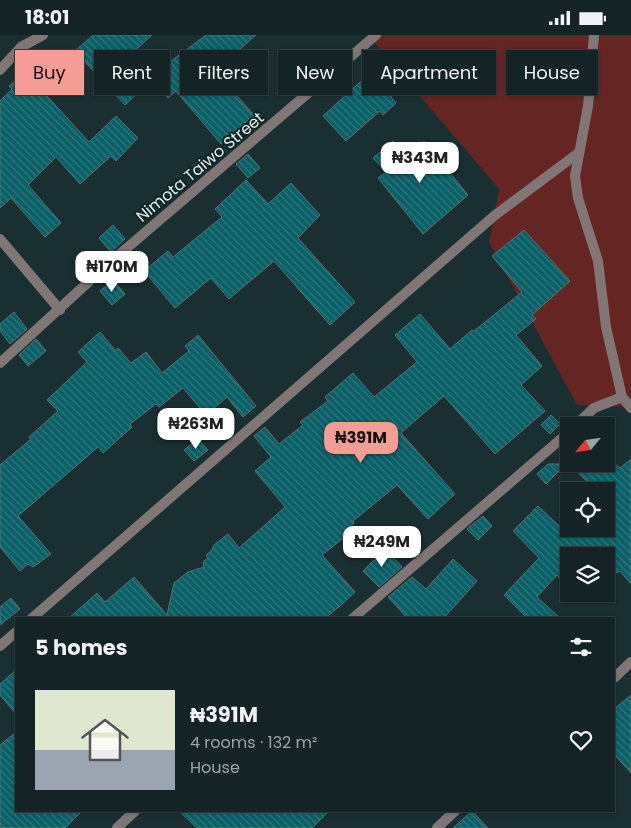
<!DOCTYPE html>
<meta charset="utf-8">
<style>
:root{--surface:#142325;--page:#1d2b2d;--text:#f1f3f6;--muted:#9da4a7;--line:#334042;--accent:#f59c94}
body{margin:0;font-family:Poppins,sans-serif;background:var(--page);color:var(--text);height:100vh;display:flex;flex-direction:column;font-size:19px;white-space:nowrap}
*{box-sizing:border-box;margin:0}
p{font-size:16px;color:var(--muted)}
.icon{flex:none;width:28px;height:28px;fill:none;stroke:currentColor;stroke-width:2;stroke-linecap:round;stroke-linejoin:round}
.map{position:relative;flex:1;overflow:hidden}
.side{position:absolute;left:15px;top:582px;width:600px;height:195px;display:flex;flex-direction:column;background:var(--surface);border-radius:0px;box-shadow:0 1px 4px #0004,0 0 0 1px var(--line)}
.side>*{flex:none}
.guide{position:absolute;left:15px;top:15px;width:601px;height:45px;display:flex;gap:10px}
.needle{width:32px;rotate:241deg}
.tools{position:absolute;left:560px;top:382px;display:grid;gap:10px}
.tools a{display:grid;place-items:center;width:55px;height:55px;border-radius:0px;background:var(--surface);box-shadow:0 1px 4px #0004,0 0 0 1px var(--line);font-size:25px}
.price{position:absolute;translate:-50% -42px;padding:0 11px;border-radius:10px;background:#fff;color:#222;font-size:16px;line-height:32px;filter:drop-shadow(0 1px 2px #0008)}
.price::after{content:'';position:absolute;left:50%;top:30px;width:15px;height:11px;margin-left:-8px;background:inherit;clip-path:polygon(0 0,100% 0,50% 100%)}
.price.active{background:var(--accent);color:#111}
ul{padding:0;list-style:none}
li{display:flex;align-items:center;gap:15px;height:125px;padding:0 20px}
li span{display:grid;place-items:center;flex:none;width:140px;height:100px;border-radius:0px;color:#555}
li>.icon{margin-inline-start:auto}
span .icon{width:60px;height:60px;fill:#fffc;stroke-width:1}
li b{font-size:21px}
h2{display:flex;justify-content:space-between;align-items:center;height:60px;padding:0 20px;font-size:21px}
.tag{padding:0 18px;border-radius:0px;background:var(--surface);box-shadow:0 1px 4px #0004,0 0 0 1px var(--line);font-size:18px;line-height:45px}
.tag.active{background:var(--accent);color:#111}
.status{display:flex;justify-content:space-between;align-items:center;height:35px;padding:0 25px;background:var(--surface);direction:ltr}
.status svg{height:14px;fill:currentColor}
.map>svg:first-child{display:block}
.green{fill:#642523}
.building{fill:url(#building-back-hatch);stroke:#597072}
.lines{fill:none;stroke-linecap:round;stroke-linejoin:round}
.street{stroke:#807675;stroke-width:10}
.labels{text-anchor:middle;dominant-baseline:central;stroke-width:4;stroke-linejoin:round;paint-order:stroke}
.street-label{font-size:16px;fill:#e2eef0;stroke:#102527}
</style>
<div class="status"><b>18:01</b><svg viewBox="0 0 49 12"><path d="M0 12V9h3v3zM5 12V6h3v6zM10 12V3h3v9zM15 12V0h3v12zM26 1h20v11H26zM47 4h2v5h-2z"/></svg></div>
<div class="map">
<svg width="631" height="793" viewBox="0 0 631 793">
<defs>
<pattern id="building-back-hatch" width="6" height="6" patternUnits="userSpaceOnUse" patternTransform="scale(1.25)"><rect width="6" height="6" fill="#096066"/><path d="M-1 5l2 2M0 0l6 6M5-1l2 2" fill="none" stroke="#2d777c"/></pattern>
</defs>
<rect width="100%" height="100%" fill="#1a2f31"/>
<polygon class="green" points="368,0 631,0 631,372 577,370 489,207 499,154"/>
<g class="building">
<polygon points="93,0 152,0 127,23 149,47 125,70 75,16"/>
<polygon points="206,0 256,0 215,36 254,80 221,109 176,56 168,63 151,41"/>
<polygon points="25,37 89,107 116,81 138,103 116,126 111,121 80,149 56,122 28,150 61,188 45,202 11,163 0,173 0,66 12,54 9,51"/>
<polygon points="371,37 396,68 383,80 380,76 346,106 323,81"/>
<polygon points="393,106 406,121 424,106 468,160 423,199 378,143 386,137 373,123"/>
<polygon points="248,119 260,133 248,143 236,129"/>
<polygon points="246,145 268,169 291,148 320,180 298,203 355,267 330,290 274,226 229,264 211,243 175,273 144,236 168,216 173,222 222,182 215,174"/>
<polygon points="113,190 125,204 111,217 99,203"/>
<polygon points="524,195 570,246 532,280 536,284 516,300 542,331 521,350 545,376 495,419 444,361 403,396 401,398 455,459 428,484 397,450 353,486 354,488 343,498 346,501 322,520 355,557 340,571 324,584 68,584 97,558 105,567 134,542 167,580 174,548 188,537 204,532 203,527 208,523 206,520 212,515 214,510 228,499 239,513 285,472 255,436 271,422 254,401 265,392 279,409 303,390 300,387 328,366 325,362 353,338 374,362 417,327 395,300 420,279 450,314 472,295 474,296 522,257 492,221"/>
<polygon points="113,245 125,259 112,270 100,256"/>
<polygon points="14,277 27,294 10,309 0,296 0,289"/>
<polygon points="100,297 116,316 118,313 131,328 146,317 162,338 189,316 185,311 198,300 256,371 243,382 227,362 206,380 183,353 159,372 156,369 130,389 132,392 103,418 98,412 18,481 51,519 33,532 28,529 20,536 0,512 0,430 31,404 29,402 58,376 47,365 87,327 78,317"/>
<polygon points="36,304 46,316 28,331 19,320"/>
<polygon points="551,380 560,389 550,399 541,390"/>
<polygon points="198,404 208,415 194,426 184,415"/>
<polygon points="631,424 631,549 620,536 617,538 606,525 606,521 604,521 596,512 592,516 590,514 582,521 569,521 569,535 560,544 557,540 537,562 561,584 528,584 504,560 539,523 513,496 538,471 562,494 606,494 606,456 596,456 570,429 615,429 620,433"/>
<polygon points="548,429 566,429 546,449 537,439"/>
<polygon points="483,481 492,491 478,505 467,494"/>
<polygon points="385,514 402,532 379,552 363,536"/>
<polygon points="453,524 477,546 443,584 408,584 388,562 412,542 426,554"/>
<polygon points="11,563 20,574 0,590 0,572"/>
<polygon points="16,635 16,679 0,660 0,649"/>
<polygon points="631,660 631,738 614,719 614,674"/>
<polygon points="16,697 16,776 82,776 65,793 0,793 0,710"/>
<polygon points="179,776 329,776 312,793 197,793"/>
<polygon points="472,776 488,793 453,793"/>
</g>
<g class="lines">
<g class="street">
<polyline points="594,0 588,71 575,141 578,163 598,226 606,292 622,362 631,373"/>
<polyline points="0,35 21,12 43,0"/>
<polyline points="0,204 60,275"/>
<polyline points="0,328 107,230 376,0"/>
<polyline points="575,391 594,373 622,362"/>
<polyline points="31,584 494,181 577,119"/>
<polyline points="352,584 569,397"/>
<polyline points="0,611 16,597"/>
<polyline points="614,643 631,627"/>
<polyline points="117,793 135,776"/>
<polyline points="437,793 455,776"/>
</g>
</g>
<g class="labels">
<g class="street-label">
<text transform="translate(200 132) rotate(-40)">Nimota Taiwo Street</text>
</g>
</g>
</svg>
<div class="tools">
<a><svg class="needle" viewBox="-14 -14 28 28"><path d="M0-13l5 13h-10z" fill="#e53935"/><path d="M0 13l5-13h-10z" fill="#9da4a7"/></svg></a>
<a><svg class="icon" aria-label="locate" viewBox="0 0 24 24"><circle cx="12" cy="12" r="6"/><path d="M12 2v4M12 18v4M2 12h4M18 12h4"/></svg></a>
<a><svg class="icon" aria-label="layers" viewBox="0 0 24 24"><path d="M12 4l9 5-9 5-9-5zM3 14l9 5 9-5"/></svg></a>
</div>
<b class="price" style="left:420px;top:149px">₦343M</b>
<b class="price" style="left:112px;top:258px">₦170M</b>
<b class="price" style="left:196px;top:415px">₦263M</b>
<b class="price active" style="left:361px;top:429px">₦391M</b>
<b class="price" style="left:382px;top:533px">₦249M</b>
<div class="guide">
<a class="tag active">Buy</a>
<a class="tag">Rent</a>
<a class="tag">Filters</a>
<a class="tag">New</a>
<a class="tag">Apartment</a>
<a class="tag">House</a>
</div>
<section class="side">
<h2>5 homes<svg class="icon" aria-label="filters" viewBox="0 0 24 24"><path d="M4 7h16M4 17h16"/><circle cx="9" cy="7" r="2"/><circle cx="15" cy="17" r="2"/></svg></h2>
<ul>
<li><span style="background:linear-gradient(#dfe7d0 60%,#9aa5b1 0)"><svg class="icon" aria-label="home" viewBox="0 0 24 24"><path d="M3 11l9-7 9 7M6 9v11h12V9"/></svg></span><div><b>₦391M</b><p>4 rooms · 132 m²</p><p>House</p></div><svg class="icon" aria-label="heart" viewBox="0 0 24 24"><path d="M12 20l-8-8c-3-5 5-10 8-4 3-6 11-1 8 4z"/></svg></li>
</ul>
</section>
</div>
